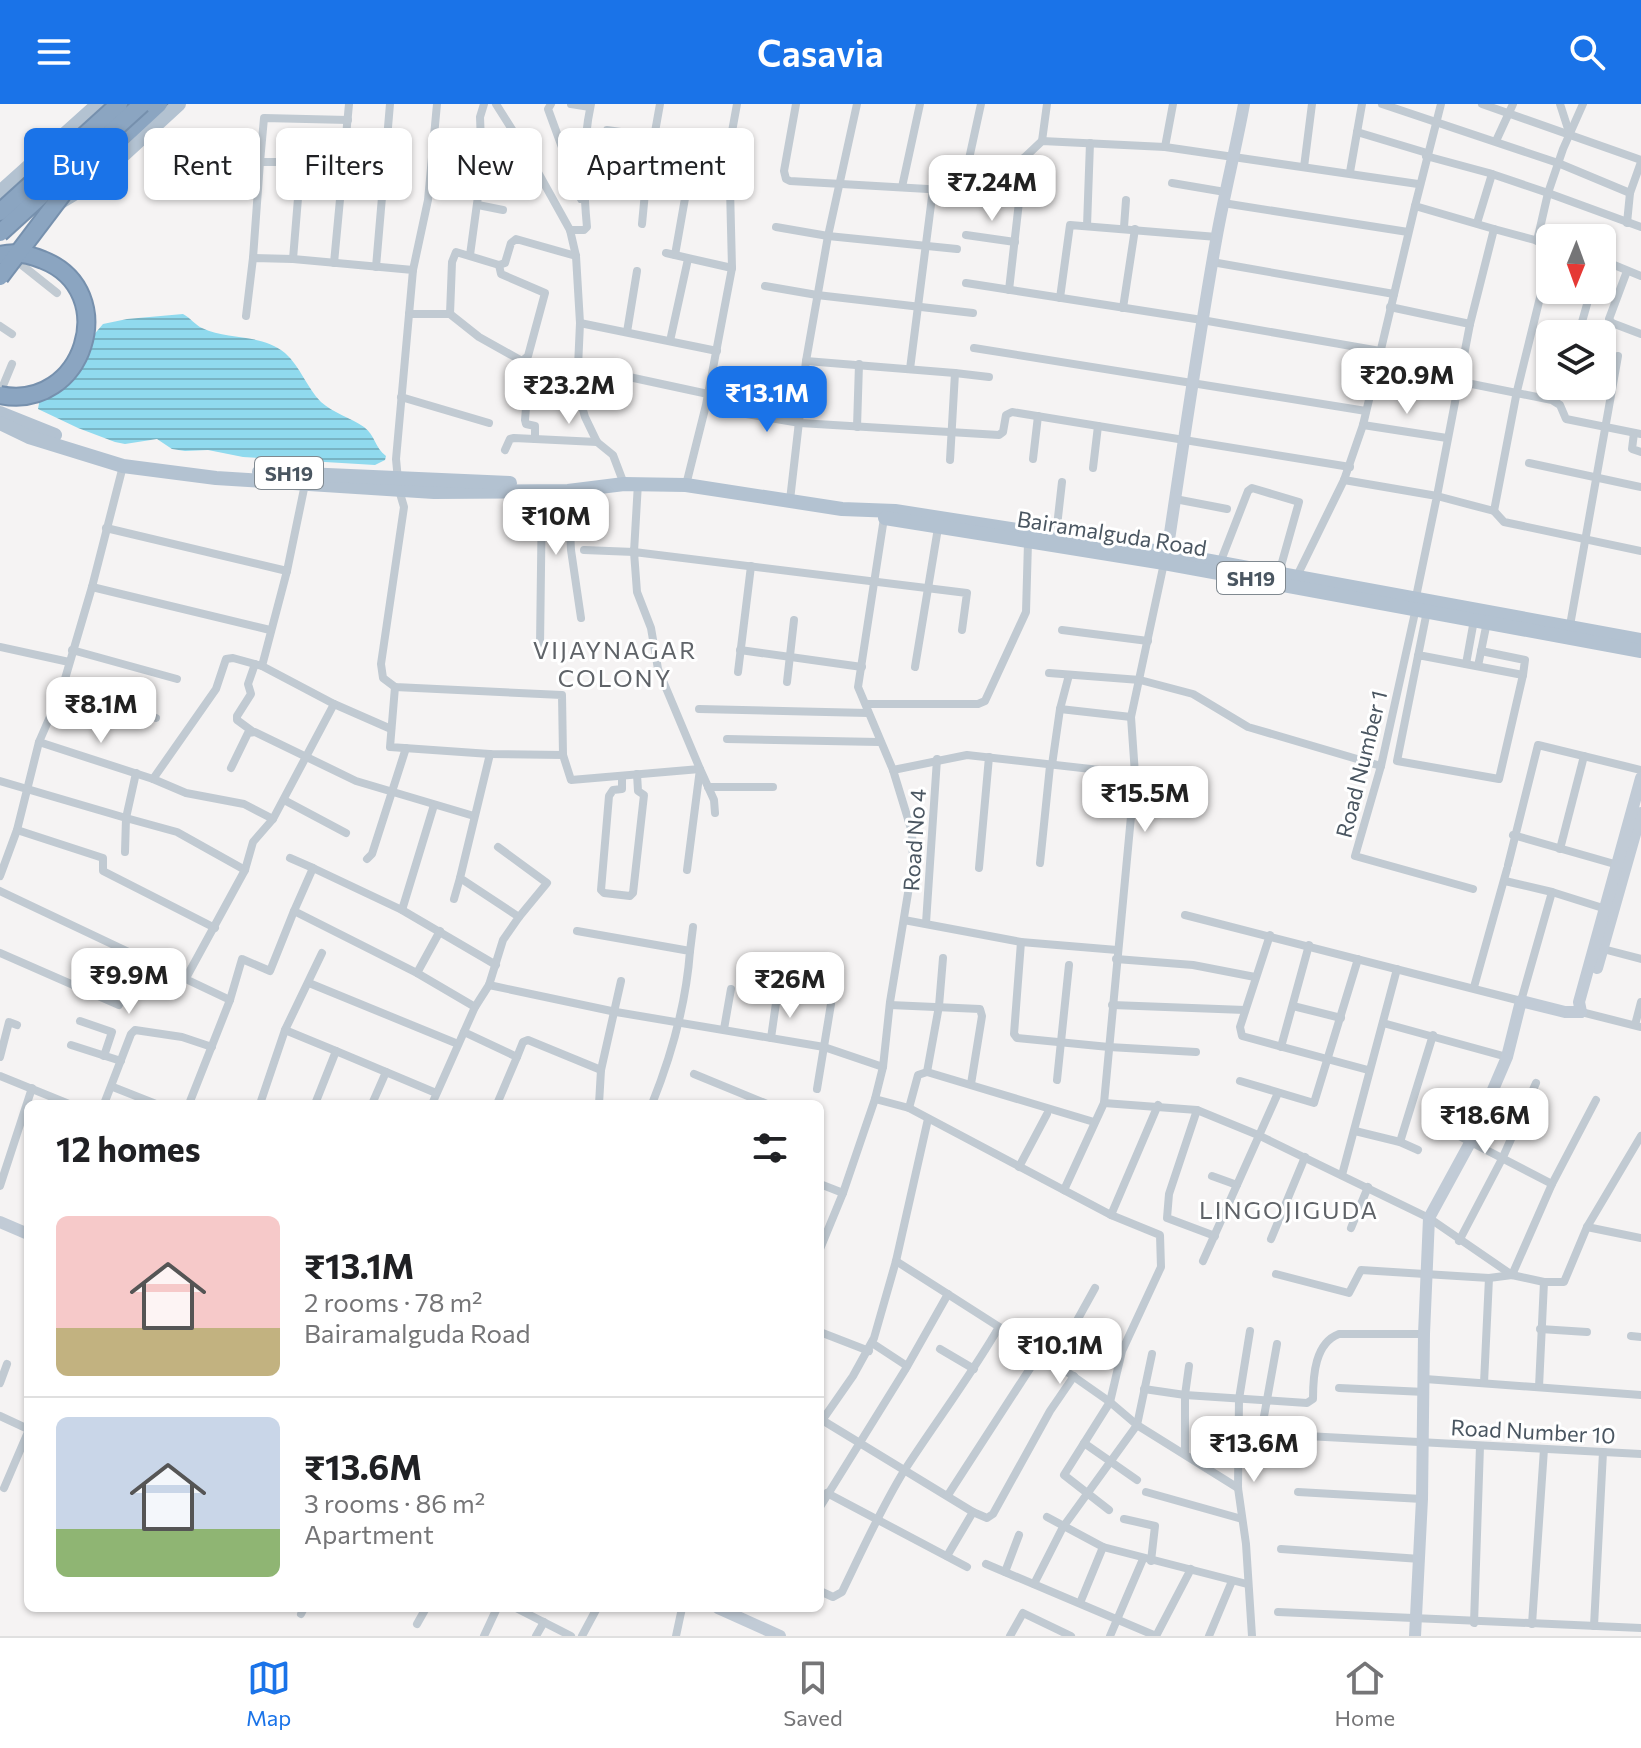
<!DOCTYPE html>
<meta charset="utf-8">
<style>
:root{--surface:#fff;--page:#f2f2f2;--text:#202124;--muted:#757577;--line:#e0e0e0;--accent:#1a73e8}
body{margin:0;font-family:Commissioner,sans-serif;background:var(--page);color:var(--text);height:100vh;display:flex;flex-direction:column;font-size:30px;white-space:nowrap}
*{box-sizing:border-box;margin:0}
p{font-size:26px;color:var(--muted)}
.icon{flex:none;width:44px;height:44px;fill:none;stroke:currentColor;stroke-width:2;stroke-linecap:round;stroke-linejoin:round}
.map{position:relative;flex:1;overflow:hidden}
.sheet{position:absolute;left:24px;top:996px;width:800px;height:512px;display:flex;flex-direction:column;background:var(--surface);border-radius:12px;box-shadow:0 2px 6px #0004}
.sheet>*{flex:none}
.guide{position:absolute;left:24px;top:24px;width:800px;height:72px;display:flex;gap:16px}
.needle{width:52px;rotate:181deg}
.controls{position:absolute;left:1536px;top:120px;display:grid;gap:16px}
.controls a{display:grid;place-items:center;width:80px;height:80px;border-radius:12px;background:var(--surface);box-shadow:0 2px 6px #0004;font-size:40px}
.price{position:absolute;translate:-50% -68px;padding:0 18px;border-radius:16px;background:#fff;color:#222;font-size:26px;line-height:52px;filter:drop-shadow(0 2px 4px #0008)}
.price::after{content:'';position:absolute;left:50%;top:48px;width:24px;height:18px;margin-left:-12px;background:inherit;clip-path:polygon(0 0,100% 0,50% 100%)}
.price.on{background:var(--accent);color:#fff}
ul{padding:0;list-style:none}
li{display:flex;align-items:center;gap:24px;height:200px;padding:0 32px}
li+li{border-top:2px solid var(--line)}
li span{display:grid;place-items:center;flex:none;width:224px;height:160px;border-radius:12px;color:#555}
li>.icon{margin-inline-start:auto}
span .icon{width:96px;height:96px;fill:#fffc;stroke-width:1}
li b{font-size:34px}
h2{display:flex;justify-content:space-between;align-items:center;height:96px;padding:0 32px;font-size:34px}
.tag{padding:0 28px;border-radius:12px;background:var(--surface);box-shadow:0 2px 6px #0004;font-size:28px;line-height:72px}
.tag.on{background:var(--accent);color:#fff}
header{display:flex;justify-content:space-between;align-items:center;height:104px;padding:0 32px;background:var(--accent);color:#fff;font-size:36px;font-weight:600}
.menu{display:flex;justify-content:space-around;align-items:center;height:112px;border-top:2px solid var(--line);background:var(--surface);font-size:22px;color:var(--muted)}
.menu a{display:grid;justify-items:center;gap:4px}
.menu .on{color:var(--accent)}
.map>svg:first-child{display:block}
.water{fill:url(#water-rules)}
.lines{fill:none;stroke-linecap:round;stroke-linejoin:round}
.highway-casing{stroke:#7690ad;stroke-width:20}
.street{stroke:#c1cad2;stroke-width:8}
.secondary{stroke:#c1cbd6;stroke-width:12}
.primary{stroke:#b3c2d1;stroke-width:14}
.highway{stroke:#8ba5c1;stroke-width:16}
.highway-bridge-casing{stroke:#7690ad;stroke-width:20;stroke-linecap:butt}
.highway-bridge{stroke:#8ba5c1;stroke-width:16}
.labels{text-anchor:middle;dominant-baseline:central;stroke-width:6;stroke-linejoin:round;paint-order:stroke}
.shield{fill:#fff;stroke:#808990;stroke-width:2}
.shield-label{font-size:20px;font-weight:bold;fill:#4a5661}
.street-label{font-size:22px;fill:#4a5661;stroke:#fff}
.neighbourhood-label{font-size:24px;letter-spacing:2px;fill:#5f6368;stroke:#fff}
</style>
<header><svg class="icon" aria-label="menu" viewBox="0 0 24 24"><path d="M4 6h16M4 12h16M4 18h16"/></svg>Casavia<svg class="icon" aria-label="search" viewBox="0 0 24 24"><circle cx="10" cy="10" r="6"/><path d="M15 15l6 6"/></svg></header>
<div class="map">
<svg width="1641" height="1532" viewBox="0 0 1641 1532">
<defs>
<pattern id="water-rules" width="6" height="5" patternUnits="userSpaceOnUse" patternTransform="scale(2)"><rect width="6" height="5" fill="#90daee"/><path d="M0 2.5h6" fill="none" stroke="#78b4c4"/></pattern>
</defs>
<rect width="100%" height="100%" fill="#f5f3f3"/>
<path class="water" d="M183,210c8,4 12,11 19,14 27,13 59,5 83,25 15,13 22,35 36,49 12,11 30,16 43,25 11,8 11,21 22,29l-1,4 -10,5 -132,-8 -35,-7 -23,1 -13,-2 -15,-10 -32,5 -10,-2 -37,-14 -40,-19 2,-11 63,-74 24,-5z"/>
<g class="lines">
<g class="highway-casing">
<polyline id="highway" points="65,87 159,0"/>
</g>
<g class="street">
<polyline points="496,0 530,54 570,126 576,152 580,219 577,285 585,313 597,338 613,351 624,380"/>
<polyline points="551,0 548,5 581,95"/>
<polyline points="571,0 590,3"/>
<polyline points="796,0 784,67 786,75 790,77 962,87 1024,54 1042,37 1165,43 1418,80"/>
<polyline points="1382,0 1558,59 1630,89"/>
<polyline points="1482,0 1641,56"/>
<polyline points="1560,0 1570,31"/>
<polyline points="607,26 729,44"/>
<polyline points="1357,28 1427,49"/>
<polyline points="1042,37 1047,0"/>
<polyline points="1496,37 1513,0"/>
<polyline points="1165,43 1173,0"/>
<polyline points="1426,52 1489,69 1548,89 1563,45 1583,0"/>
<polyline points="260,58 264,14 348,16"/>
<polyline points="1304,63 1312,0"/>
<polyline points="1350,68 1362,0"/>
<polyline points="605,71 687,83 675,151"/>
<polyline points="1172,79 1225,88"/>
<polyline points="902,83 920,0"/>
<polyline points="962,87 981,0"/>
<polyline points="1223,99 1408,128"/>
<polyline points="478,101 503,106"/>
<polyline points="1415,102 1441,0"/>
<polyline points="1477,119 1492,70"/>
<polyline points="1627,119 1630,89 1641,58"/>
<polyline points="642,120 646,78 660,0"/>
<polyline points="1087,122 1090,39"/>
<polyline points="776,123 828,132 957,145"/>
<polyline points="1124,123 1126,96"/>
<path d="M570,126h14l3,-3c-4,-41 -5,-82 4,-123"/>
<polyline points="966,131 1015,138"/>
<polyline points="1537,137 1548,89 1641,123"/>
<polyline points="1550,140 1494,125 1470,220 1437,392 1494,407 1517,287 1550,153"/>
<polyline points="666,149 732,164"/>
<polyline points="470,151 482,63 480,13 484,0"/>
<polyline points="13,154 57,189"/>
<polyline points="253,154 260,58 301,58"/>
<polyline points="293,155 301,58 345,61"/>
<polyline points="1602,156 1641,172"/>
<polyline points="1212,158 1394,190"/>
<polyline points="334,159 349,0"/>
<polyline points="499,161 501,170 545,189 528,252 522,257"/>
<polyline points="376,163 390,0"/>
<polyline points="413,166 428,96 437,0"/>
<polyline points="1627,167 1609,215 1612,219 1641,230"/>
<polyline points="966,179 1202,216 1380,247"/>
<polyline points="765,182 817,191 973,209"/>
<polyline points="1009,186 1024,54"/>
<polyline points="1060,194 1070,121 1217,133"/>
<polyline points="1390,203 1470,220"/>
<polyline points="1123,204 1135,125"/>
<polyline points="409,210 450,210 479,233 522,257 535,272 577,285"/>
<polyline points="450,210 452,158 456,148 499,161 505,159 511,139 516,135 576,152"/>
<polyline points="246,212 253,154 293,155 413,166 396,355 399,386 404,403 381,560 383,574 395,583 562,591 563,651 571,676 700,665 714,696 715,709"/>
<polyline points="580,219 717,247"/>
<polyline points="0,222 12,230"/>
<polyline points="1580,225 1591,186"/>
<polyline points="627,228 637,167"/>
<polyline points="670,237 688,155"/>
<polyline points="974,244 1366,307"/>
<polyline points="806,257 955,269"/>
<polyline points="1377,261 1552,296 1560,301 1566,315 1641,330"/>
<polyline points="578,262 708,290"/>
<polyline points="910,265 933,85"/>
<polyline points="529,266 525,316 526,320 535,322 535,335"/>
<polyline points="0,289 12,260"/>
<polyline points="401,293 489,319"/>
<polyline points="740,309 800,319 999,331 1003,328 1006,311 1012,308 1350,363"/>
<polyline points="1363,321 1447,334"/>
<polyline points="857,323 859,260"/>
<polyline points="1634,329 1632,345 1641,348"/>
<polyline points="505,346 510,335 514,334 597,338"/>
<polyline points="1033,355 1038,312"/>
<polyline points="950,356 955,269 989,273"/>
<polyline points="1529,359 1641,383"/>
<polyline points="1093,364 1098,322"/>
<polyline points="1344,376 1437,392 1416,493"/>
<polyline points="305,380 287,467 262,562 334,600 391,625"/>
<polyline points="686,381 706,301 732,164 729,44 737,0"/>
<polyline points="568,387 571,446 581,514"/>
<polyline points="1175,395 1227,405"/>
<polyline points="790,396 806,257 828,132 857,0"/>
<polyline points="1494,407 1504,418 1641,447"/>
<polyline points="106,424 287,467"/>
<polyline points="1056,431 1062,378"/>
<polyline points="584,446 634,448 638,379"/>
<polyline points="1220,459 1248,387 1252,384 1299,398 1279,469"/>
<polyline points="1297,472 1344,376 1363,321 1415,102 1494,125"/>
<polyline points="92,483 270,526"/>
<polyline points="1416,504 1381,662 1355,752 1473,785"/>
<polyline points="1062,526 1148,537"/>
<polyline points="1569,527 1618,252"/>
<polyline points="540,542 542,387"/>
<polyline points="0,543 69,558"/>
<polyline points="72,546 177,575"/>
<polyline points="740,546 862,563"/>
<polyline points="1481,547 1525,556 1523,571"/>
<polyline points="1418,551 1523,571 1499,675 1397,657 1427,507"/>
<polyline points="1466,560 1474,516"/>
<polyline points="262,562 233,554 226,555 216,585 153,675 186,689 244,700 273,715"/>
<polyline points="1478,562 1487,518"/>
<polyline points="915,563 938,424"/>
<polyline points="738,568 751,462"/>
<polyline points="1049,569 1140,576 1193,590 1248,623 1381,662"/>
<polyline points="787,578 794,516"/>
<polyline points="395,583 390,643 490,650 563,651"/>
<polyline points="62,585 156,614"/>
<polyline points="866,600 978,600 985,597 1026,508 1028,438"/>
<polyline points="699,605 868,609"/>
<polyline points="1060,605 1131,613"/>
<polyline points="252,627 237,616 237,612 251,590 248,580 255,560"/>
<polyline points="727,635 879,638"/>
<polyline points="39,638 153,675"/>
<polyline points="1052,661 1060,605 1069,571"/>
<polyline points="231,664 248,629 255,628 356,677 474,712"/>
<polyline points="893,666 967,651 1135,670"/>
<polyline points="622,672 622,685 613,686 609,692 601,786 604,789 630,792 633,789 644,691 638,687 637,670"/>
<polyline points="0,677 126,714 136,669"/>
<polyline points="708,683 773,683"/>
<polyline points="284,696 346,729"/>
<polyline points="17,726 103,754 103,767 215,824"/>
<polyline points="1513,731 1618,761"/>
<polyline points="498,743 547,779 519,813"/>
<polyline points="1560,745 1584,652"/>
<polyline points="125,748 126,714 177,728 245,766"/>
<polyline points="290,754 313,764"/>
<polyline points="367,755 372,750 406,644"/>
<polyline points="1040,759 1050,662"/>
<polyline points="1508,761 1538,641 1641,666"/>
<polyline points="979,764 989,653"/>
<polyline points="687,766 700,665 658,565 651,524 637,488 634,448 967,489 962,526"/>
<polyline points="0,772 17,726 39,638 62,585 92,483 123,362"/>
<polyline points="1505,777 1552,788 1606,805"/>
<polyline points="0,787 230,896"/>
<polyline points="454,795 460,774"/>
<polyline points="402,806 434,701"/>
<polyline points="294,807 313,764 402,806 496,861"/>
<polyline points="1185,811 1521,897 1552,788"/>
<polyline points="904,816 1021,838 1117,846"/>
<polyline points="926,819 937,655"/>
<path d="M577,827l113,20c-4,54 -18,103 -38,153"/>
<polyline points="1270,831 1240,923 1242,932 1368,966"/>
<polyline points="1021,838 1014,930 1017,934 1109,943 1196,948"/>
<polyline points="1603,845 1641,855"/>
<polyline points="690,847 693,823"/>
<polyline points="0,849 119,901"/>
<polyline points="1116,855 1193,861 1255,873"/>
<polyline points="417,869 440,827"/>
<polyline points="186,874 245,766 253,738 273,715 334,600"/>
<polyline points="309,879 458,940"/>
<polyline points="489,881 616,908 824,943 883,963"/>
<polyline points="1474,883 1507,765"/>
<polyline points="890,901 980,905 982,912 971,980"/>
<polyline points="1112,901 1245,906"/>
<polyline points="1293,902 1341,914"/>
<polyline points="1581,908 1641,923"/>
<polyline points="80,917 112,928 104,952"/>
<polyline points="1383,919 1507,953"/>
<polyline points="1635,921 1641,898"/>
<polyline points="724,925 731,885"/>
<polyline points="285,926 336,947"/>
<polyline points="464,928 517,953 497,1000"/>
<polyline points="771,934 777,892"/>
<polyline points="71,941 121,957"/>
<polyline points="1281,943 1309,841"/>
<polyline points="0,953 9,918 17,921"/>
<polyline points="517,953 523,938 528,936 601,966 621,877"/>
<polyline points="927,968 939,902 943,854"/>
<polyline points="694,970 767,1000"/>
<polyline points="0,972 69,1000"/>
<polyline points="1057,976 1069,861"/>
<polyline points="1240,977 1314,999 1358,855"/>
<polyline points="113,983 156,1000"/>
<polyline points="817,985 831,900"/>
<polyline points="875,995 909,1004 1111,1111 1160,1131 1161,1163 1122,1247 1110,1298 1064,1371 1109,1406"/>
<polyline points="1104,999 1135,670 1131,613 1164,459"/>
<polyline points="104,1000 131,930 135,926 182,933 212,943"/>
<polyline points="189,1000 230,896 242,855 270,867 294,807 417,869 475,903"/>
<polyline points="260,1000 285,926 322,849"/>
<polyline points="315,1000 336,947 436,989"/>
<polyline points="372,1000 386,968"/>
<polyline points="432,1000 475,903 489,881 503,836 519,813 460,774 490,650"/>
<polyline points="599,1000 601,966"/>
<polyline points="909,1004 918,971 927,968 1094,1018"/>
<polyline points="1197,1006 1169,1090 1167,1114 1215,1132"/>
<polyline points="1434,1019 1552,1080"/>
<polyline points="1355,1027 1400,1038 1418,1046"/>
<polyline points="1400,1038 1433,931"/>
<polyline points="1019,1063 1047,1010"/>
<polyline points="1342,1071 1397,865"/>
<polyline points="1212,1072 1237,1081"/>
<polyline points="820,1080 843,1089"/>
<polyline points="0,1082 32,984"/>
<polyline points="1064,1086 1104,999 1197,1006 1258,1031 1429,1114 1512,1171 1552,1080 1596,996"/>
<polyline points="1111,1111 1158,1001"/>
<polyline points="1587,1123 1641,1134"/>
<polyline points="1351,1124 1368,1083"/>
<polyline points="1271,1135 1305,1053"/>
<polyline points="1459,1137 1503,1053 1536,979"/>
<polyline points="820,1145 843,1089 875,995 883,963 890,898 913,759 912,728 893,666 858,583 884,414"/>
<polyline points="896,1157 1040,1249 1110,1298 1137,1321 1238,1384"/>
<polyline points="1203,1157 1278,989"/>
<polyline points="1276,1170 1349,1189 1361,1166 1489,1174 1512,1171 1544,1178 1564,1178 1587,1123 1641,1032"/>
<polyline points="1073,1221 1114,1242"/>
<polyline points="1540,1225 1587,1228"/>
<polyline points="1250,1227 1239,1295 1238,1384 1246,1440 1252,1532"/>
<polyline points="820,1228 869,1247"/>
<polyline points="1631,1232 1641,1233"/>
<polyline points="872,1239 907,1262"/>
<polyline points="940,1245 974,1265"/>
<polyline points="1054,1258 1095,1184"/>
<polyline points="1425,1275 1641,1291"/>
<polyline points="0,1279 7,1260"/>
<polyline points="1484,1279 1489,1174"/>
<polyline points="1539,1283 1544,1178"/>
<polyline points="1339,1284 1425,1288"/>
<path d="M1144,1285l41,6 122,8 6,-4c0,-24 2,-56 26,-65h85"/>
<polyline points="0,1312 28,1325"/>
<polyline points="822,1316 973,1408 987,1414 993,1410 1050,1307 1074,1272"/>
<polyline points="821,1318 853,1272 874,1234 896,1157 928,1015"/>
<polyline points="1288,1331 1641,1350"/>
<polyline points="1084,1339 1137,1376"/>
<polyline points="1239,1348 1256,1338 1261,1329 1277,1240"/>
<polyline points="1185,1349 1185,1291 1189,1262"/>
<polyline points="4,1384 28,1328"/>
<polyline points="1146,1388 1242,1415"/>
<polyline points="1298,1388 1422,1395"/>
<polyline points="827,1389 967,1463"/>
<polyline points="948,1391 1040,1249"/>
<polyline points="820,1403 905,1266 948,1190"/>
<polyline points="1047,1413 1103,1443 1247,1480"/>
<polyline points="1124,1415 1155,1422 1151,1457"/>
<polyline points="1281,1445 1420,1455"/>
<polyline points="947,1452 973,1408"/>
<polyline points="986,1460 1156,1532"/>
<polyline points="1005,1468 1019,1431"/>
<polyline points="1034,1480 1063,1423 1137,1321 1152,1250"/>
<path d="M820,1487l13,6 9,-5c20,-41 38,-82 62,-121 31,-48 66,-94 95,-144"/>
<polyline points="1080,1499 1103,1443"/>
<polyline points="516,1504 571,1532"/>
<polyline points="1278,1508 1641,1524"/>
<polyline points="301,1510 304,1504"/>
<polyline points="1474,1519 1480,1342"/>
<polyline points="417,1520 426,1504"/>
<polyline points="1532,1520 1544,1345"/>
<polyline points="1594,1522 1603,1348"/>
<polyline points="484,1532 497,1504"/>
<polyline points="536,1532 544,1518"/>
<polyline points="582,1532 597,1504"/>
<polyline points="676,1532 682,1504"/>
<polyline points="1010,1532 1023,1509 1071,1532"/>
<polyline points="1110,1532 1143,1455"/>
<polyline points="1156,1532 1191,1465"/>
<polyline points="1209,1532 1232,1477"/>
</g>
<g class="secondary">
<path d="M1167,449c16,-106 31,-212 50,-318 8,-44 19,-87 27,-131"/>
<polyline points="1597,864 1641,709"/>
<polyline points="1581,908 1579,898 1641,674"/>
<polyline points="0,1118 28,1130"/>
<polyline points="718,1504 780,1532"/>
<polyline points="1415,1532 1422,1395 1424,1230 1429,1114 1471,1037 1507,953 1521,897 1565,908 1581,908"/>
</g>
<g class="primary">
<polyline points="0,88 98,0"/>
<polyline points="59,99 94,78 179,0"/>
<polyline points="0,309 55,331"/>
<polyline points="0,319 29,333 123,362 216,374 434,388 568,387 624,380 686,381 842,405 895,407 1167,449 1641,536"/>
<polyline points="259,368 510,379"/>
<polyline points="885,414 1164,459 1641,547"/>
</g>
<use href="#highway" class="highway"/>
<g class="highway-bridge-casing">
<g id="highway-bridge">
<polyline points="0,108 119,0"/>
<polyline points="0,129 142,0"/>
<path d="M0,151c14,-4 29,-1 43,5 79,31 41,152 -43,135"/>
<polyline points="0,173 65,87"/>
</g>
</g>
<use href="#highway-bridge" class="highway-bridge"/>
</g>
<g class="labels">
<g class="shield">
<rect x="255" y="353" width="68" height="32" rx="6"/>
<rect x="1217" y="458" width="68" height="32" rx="6"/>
</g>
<g class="shield-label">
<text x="289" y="369">SH19</text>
<text x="1251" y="474">SH19</text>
</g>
<g class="street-label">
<text transform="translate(1112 429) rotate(9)">Bairamalguda Road</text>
<text transform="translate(1361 660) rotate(-76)">Road Number 1</text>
<text transform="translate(914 736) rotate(-86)">Road No 4</text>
<text transform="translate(1533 1327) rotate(3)">Road Number 10</text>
</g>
<g class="neighbourhood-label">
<text x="615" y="545">VIJAYNAGAR<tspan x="615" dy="28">COLONY</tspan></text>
<text x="1289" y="1105">LINGOJIGUDA</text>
</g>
</g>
</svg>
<div class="controls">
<a><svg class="needle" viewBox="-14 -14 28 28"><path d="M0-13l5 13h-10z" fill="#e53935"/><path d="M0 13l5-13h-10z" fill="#757577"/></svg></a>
<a><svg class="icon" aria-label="layers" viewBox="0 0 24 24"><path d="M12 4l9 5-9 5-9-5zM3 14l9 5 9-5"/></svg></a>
</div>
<b class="price" style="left:992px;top:119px">₹7.24M</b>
<b class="price" style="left:1407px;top:312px">₹20.9M</b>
<b class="price" style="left:569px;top:322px">₹23.2M</b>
<b class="price on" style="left:767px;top:330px">₹13.1M</b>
<b class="price" style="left:556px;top:453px">₹10M</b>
<b class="price" style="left:101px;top:641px">₹8.1M</b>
<b class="price" style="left:1145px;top:730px">₹15.5M</b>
<b class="price" style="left:129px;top:912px">₹9.9M</b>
<b class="price" style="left:790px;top:916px">₹26M</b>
<b class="price" style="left:1485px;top:1052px">₹18.6M</b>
<b class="price" style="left:1060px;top:1282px">₹10.1M</b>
<b class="price" style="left:1254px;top:1380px">₹13.6M</b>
<div class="guide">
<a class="tag on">Buy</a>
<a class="tag">Rent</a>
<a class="tag">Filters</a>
<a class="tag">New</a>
<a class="tag">Apartment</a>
</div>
<section class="sheet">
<h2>12 homes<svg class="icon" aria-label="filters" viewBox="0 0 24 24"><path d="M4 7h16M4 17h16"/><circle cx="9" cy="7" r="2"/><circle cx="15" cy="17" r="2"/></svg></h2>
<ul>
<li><span style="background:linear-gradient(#f6c9c9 70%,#c2b280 0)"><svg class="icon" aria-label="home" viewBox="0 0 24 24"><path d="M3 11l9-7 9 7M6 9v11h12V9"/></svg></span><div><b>₹13.1M</b><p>2 rooms · 78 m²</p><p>Bairamalguda Road</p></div></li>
<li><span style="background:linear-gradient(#c9d6e8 70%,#8fb573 0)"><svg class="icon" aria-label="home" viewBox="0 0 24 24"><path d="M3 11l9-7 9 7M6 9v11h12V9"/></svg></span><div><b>₹13.6M</b><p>3 rooms · 86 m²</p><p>Apartment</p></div></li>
</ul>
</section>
</div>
<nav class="menu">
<a class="on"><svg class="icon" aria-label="map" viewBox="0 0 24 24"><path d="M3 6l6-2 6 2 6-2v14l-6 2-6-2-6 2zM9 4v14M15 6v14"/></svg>Map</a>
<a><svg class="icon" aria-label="saved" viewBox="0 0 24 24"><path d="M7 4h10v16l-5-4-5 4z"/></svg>Saved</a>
<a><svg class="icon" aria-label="home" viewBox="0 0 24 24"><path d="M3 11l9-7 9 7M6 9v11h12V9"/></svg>Home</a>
</nav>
